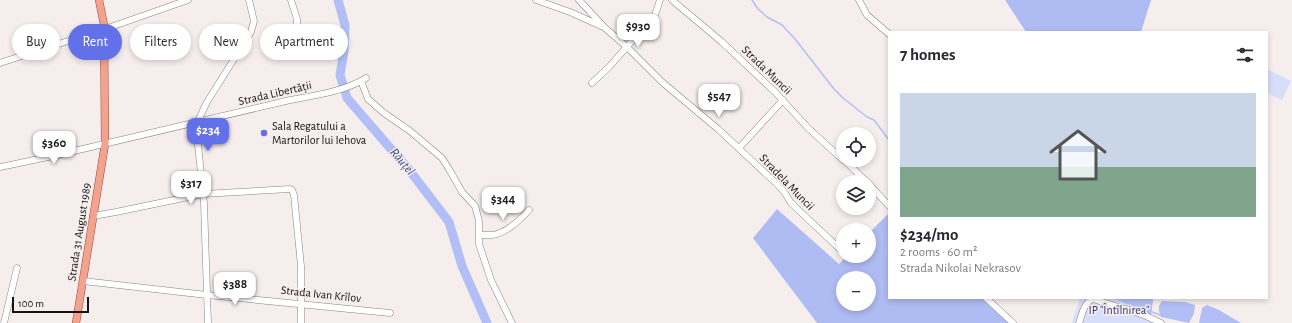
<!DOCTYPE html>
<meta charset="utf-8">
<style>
:root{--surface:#fff;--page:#f7f7f7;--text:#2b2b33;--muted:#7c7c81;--line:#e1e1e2;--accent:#6271e9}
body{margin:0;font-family:"Alegreya Sans",sans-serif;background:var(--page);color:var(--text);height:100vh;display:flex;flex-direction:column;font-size:15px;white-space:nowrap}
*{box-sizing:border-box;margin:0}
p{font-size:13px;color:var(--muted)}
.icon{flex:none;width:22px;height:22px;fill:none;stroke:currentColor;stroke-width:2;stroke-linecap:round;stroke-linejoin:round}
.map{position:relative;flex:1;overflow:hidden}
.drawer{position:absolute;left:888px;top:31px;width:380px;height:268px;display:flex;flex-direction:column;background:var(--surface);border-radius:0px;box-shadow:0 2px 6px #0003}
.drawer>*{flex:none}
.guide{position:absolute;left:12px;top:24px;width:380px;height:36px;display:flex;gap:8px}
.buttons{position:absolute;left:836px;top:127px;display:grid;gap:8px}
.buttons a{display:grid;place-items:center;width:40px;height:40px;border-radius:50%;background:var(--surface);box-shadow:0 2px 6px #0003;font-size:20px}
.scale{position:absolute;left:12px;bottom:10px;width:77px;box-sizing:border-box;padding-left:4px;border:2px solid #161312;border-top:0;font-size:11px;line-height:14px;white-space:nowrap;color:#161312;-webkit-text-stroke:3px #f6eeec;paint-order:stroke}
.price{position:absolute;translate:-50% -34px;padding:0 9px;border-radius:8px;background:#fff;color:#222;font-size:13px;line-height:26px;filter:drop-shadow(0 1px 2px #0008)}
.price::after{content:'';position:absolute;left:50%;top:24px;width:12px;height:9px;margin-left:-6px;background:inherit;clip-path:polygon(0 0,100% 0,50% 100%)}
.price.on{background:var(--accent);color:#fff}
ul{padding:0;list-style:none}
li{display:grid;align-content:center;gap:8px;height:212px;padding:0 12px}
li+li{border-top:1px solid var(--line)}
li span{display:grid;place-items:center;height:124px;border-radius:0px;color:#555}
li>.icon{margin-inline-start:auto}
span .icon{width:72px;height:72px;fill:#fffc;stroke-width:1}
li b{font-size:17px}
h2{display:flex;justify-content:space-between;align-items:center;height:48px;padding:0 12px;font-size:17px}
.tag{padding:0 14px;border-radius:18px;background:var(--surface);box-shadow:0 2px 6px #0003;font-size:14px;line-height:36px}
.tag.on{background:var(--accent);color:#fff}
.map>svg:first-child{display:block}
.green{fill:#d7def9}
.forest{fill:#afbcf3;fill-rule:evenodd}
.water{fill:#b2bff6}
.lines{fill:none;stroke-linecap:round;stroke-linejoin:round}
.stream{stroke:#b2bff6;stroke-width:1.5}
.river{stroke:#b2bff6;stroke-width:9}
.minor-casing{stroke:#8a8381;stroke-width:7}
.major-casing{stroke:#a04834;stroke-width:8}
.minor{stroke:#fff;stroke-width:6}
.major{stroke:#f2a390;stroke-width:7}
.poi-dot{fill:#6271e9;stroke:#f6eeec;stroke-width:1.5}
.labels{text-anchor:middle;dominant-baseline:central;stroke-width:3;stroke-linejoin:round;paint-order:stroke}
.street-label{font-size:12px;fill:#161312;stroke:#f6eeec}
.poi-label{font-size:12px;fill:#161312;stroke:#f6eeec;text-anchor:start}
.park-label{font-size:12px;fill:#2d3475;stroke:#f6eeec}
.water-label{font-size:13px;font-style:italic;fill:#3b4587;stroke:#f6eeec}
</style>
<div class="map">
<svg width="1292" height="323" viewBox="0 0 1292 323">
<rect width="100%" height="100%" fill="#f6eeec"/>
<g class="green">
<polygon points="1267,69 1291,81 1282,100 1267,93"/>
<polygon points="1080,298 1152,298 1153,300 1151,315 1166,323 1072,323"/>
</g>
<g class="forest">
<polygon points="1005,0 1151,0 1141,32 1026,32"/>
<path d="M777,209l62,55 8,-8h22v-23l20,-20v85h93l28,25h-193l-64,-85zM843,278h26v26h-26z"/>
</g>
<g class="water">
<polygon points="1113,298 1152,298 1153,300 1151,315"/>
<path d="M1162,301l23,1 10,3 -1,8 -5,10 -28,-6c-2,-6 -4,-10 1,-16z"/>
<polygon points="1207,305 1219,310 1241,323 1199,323 1202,308"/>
</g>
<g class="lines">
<g class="stream">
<polyline points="752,0 758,9 767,17 782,25 795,39 834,89 843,98 867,117 874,120 889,140"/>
<polyline points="1150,311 1162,316"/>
</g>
<polyline class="river" points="338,0 345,25 344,51 340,75 347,98 410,171 449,222 462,266 487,323"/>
<g class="minor-casing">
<g id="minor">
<polyline points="291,0 297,19 297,33"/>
<polyline points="536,0 570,12 601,26"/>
<polyline points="579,0 605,28 627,47 662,82 718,129 778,185 785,193 791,203 843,252"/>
<polyline points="672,0 722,42 775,92 808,128 843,160"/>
<polyline points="859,0 867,15 889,34"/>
<polyline points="0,63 105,29 188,0"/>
<polyline points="361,81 368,99 384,113 410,131 442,158 449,169 462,192 475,206 479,221 479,244 491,280 512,323"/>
<polyline points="592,83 609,67 655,15 660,0"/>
<polyline points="739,148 783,100"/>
<polyline points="844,160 867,182"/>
<path d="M0,167l53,-11 237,-56c23,-4 56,-9 76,-22"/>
<polyline points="869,184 889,206"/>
<polyline points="93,216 116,212 203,194 290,189 292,190 294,195 301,266 301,323"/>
<path d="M480,235c4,0 8,0 12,0 15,-2 28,-15 37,-25"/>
<polyline points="83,281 207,295 390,313"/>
<polyline points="986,298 1013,323"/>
<polyline points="4,323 17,268"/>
<polyline points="208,323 204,203 196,125 207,102 251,32 254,21 249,0"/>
<path d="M1079,323c3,-8 5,-21 14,-24l51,16 17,8"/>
</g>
</g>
<g class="major-casing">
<polyline id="major" points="76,323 105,144 104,25 99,0"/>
</g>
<use href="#minor" class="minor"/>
<use href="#major" class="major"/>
</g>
<circle class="poi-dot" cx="264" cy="133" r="4"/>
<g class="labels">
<g class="street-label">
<text transform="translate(767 70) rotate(44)">Strada Muncii</text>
<text transform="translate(275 93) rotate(-13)">Strada Libertății</text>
<text transform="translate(787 182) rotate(46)">Stradela Muncii</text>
<text transform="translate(79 232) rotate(-81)">Strada 31 August 1989</text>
<text transform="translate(321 294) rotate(6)">Strada Ivan Krîlov</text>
</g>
<g class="poi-label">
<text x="272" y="126">Sala Regatului a<tspan x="272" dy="14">Martorilor lui Iehova</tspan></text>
</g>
<g class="park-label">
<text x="1119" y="310">IP "Întîlnirea"</text>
</g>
<g class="water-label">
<text transform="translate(402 162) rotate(50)">Răuțel</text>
</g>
</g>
</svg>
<div class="buttons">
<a><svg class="icon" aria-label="locate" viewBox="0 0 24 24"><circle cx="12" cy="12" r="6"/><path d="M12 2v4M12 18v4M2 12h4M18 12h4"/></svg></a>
<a><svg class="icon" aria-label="layers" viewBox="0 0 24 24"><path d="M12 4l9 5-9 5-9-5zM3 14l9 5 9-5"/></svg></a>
<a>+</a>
<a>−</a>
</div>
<div class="scale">100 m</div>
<b class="price" style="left:638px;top:48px">$930</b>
<b class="price" style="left:719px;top:118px">$547</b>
<b class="price on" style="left:208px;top:152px">$234</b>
<b class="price" style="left:54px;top:165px">$360</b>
<b class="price" style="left:191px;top:205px">$317</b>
<b class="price" style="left:503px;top:221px">$344</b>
<b class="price" style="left:235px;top:306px">$388</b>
<div class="guide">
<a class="tag">Buy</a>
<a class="tag on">Rent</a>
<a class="tag">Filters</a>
<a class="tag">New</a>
<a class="tag">Apartment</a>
</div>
<section class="drawer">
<h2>7 homes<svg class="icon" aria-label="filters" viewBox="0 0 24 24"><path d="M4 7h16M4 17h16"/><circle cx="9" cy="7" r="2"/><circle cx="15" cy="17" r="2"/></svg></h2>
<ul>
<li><span style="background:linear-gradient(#c9d6e8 60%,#7fa58c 0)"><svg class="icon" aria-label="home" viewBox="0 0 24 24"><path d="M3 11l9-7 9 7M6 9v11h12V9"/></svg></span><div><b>$234/mo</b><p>2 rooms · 60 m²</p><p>Strada Nikolai Nekrasov</p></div></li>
</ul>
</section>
</div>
